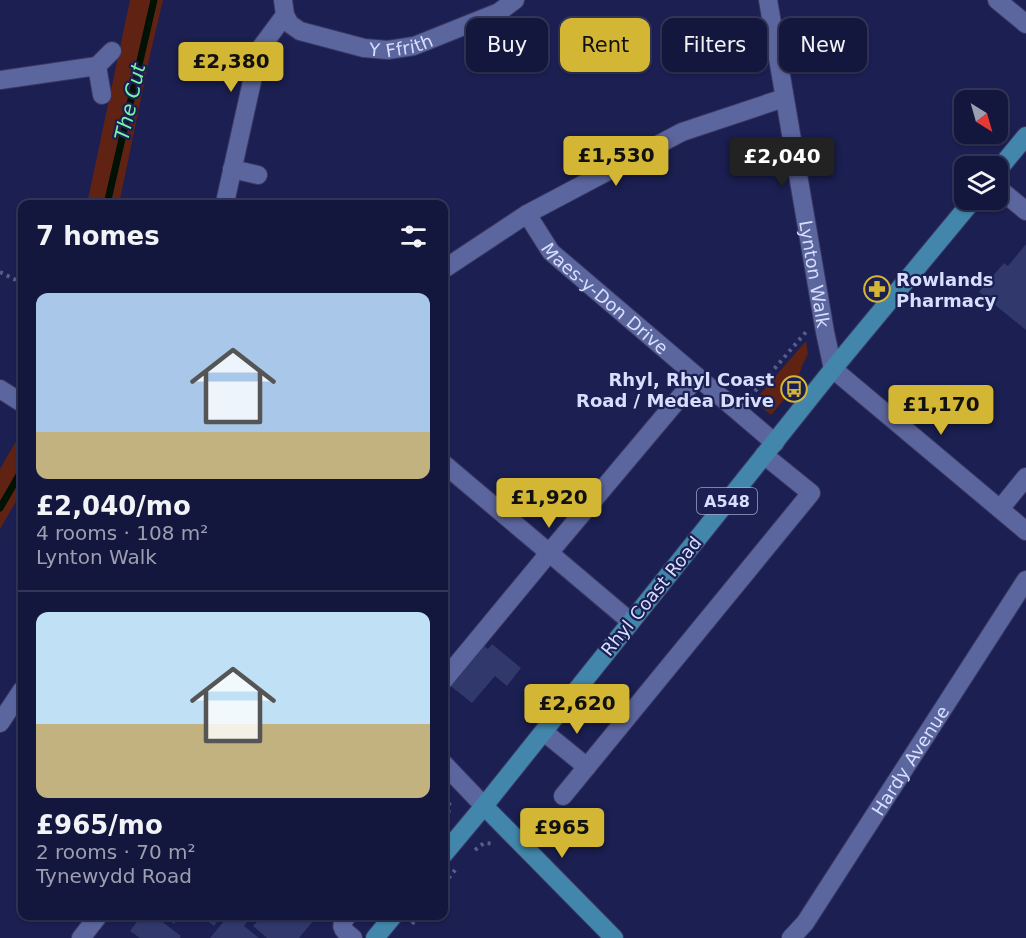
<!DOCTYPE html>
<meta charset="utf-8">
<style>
:root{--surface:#14173d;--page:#1d2044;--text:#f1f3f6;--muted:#9d9fb0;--line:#333657;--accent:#d4b635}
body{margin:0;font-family:"DejaVu Sans",sans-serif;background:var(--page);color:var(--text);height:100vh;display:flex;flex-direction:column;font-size:22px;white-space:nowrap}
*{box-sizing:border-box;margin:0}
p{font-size:20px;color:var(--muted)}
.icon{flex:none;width:33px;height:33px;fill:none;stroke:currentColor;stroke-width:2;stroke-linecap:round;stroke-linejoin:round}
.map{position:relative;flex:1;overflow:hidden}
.sheet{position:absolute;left:18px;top:200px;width:430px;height:720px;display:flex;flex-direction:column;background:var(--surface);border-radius:12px;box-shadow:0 2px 4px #0004,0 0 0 2px var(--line)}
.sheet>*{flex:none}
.top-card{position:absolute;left:466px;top:18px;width:470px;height:54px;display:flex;gap:12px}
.needle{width:39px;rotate:143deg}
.tools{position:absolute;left:954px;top:90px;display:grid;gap:12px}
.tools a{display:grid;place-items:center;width:54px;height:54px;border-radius:12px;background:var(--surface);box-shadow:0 2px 4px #0004,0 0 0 2px var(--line);font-size:30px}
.price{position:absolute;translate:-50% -51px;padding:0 14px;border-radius:6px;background:var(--accent);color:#111;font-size:20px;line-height:39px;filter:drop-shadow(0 2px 3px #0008)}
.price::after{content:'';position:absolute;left:50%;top:36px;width:18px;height:14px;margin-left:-9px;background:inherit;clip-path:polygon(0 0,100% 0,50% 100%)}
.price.active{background:#222;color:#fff}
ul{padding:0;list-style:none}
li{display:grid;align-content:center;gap:12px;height:318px;padding:0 18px}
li+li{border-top:2px solid var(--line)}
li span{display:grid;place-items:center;height:186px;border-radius:12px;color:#555}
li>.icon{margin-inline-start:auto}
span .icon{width:108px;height:108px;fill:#fffc;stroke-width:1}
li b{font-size:26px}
h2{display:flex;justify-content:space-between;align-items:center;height:72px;padding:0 18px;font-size:26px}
.pill{padding:0 21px;border-radius:12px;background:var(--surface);box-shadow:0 2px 4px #0004,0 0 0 2px var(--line);font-size:21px;line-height:54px}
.pill.active{background:var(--accent);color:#111}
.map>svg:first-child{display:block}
.green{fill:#602313}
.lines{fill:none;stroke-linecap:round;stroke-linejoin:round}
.stream{stroke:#001204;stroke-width:7}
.building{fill:#31386c}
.minor-casing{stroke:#3a3964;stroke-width:20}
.major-casing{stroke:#3a3964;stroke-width:20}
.path{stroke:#585d89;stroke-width:4;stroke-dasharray:3 4.5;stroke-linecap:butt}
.minor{stroke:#5c669e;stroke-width:18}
.major{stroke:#4287ab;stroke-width:18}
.labels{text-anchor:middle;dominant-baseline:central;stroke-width:4.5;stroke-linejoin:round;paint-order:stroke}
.shield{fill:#1b1f51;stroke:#9fa5ca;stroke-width:1.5}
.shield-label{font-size:16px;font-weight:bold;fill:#d7defe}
.street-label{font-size:18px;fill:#d7defe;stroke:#1b1f51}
.poi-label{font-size:18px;font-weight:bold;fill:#d7defe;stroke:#1b1f51;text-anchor:start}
.water-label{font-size:20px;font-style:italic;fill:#79f5ab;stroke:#1b1f51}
</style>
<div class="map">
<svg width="1026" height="938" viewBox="0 0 1026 938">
<rect width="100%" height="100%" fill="#1b1f51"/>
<g class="green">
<polygon points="130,0 163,0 150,55 119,204 87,204"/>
<polygon points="806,341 808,354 802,366 799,375 803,377 771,415 754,401"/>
<polygon points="22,431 22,491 0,529 0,469"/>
</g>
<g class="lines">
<g class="stream">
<polyline points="107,204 154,0"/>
<polyline points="0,508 22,470"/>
</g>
</g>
<g class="building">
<polygon points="1026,244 1026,330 979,292 1004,263 1008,266"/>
<polygon points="481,643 488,649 492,644 521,668 507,686 495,676 472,703 448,684"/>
<polygon points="142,915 153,915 181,936 180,938 140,938 130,931"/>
<polygon points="163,915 181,915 174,924"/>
<polygon points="199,915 216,915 220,918 214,926"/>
<polygon points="229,915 252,915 244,926 259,938 210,938"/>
<polygon points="263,915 307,915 314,920 299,938 267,938 253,926"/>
</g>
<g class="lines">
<g class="minor-casing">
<g id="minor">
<path id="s1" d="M768,0l57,332 8,37 193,162"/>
<polyline points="997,0 1026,24"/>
<path id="s2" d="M285,15l5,9 10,7 64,17 24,2 26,-4 85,-34 16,-12"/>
<polyline points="97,66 102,95"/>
<polyline points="0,80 97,66 112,51"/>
<polyline points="232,169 258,175"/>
<polyline points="998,188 1026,211"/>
<polyline points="226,198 259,50 285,15 283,0"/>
<path id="s3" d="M527,214l24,38 224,191"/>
<polyline points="444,269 527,214 682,132 784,98"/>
<polyline points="0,389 22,403"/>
<polyline points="444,464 631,622"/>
<polyline points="1000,509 1026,477"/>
<polyline points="444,680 549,553 697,377"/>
<polyline points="0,723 22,690"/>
<polyline points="544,732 587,767"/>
<polyline points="444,764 484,806"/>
<polyline points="563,796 811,493 764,455"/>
<path d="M348,915c-10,12 -6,14 5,23"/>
<polyline points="81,938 99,915"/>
<path id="s4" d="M791,938l14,-15 221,-343"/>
</g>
</g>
<g class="major-casing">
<g id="major">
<polyline points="998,170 1026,136"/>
<polyline points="484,806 614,938"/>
<polyline points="444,854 484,806 833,369 973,200"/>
<polyline points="375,938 394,915"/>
</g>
</g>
<g class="path">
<polyline points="0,272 22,283"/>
<polyline points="750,397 806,332"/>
<polyline points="446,820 450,807 448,798"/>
<polyline points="475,850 484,843 495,844"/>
<polyline points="444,884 455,870"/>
<polyline points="412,924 420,915"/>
</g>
<use href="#minor" class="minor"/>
<use href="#major" class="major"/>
</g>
<defs>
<g id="pharmacy-ring" transform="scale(1.35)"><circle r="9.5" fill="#1b1f51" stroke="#d4b635" stroke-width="1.5"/><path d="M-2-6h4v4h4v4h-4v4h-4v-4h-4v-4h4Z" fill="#d4b635"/></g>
<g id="bus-ring" transform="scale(1.35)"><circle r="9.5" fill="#1b1f51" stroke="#d4b635" stroke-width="1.5"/><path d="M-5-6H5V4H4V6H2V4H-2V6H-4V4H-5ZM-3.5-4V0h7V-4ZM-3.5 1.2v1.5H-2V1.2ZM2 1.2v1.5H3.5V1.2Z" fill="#d4b635"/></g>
</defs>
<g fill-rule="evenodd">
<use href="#pharmacy-ring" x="877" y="289"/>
<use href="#bus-ring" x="794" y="389"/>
</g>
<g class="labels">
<rect class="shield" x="697" y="488" width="60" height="26" rx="4.5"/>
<g class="shield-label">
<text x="727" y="501">A548</text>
</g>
<g class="street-label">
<text stroke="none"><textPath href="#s2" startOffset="126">Y Ffrith</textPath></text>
<text stroke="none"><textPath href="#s1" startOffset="278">Lynton Walk</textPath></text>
<text stroke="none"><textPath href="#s3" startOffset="116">Maes-y-Don Drive</textPath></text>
<text transform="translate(651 596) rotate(-51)">Rhyl Coast Road</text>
<text stroke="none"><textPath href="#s4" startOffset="214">Hardy Avenue</textPath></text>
</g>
<g class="poi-label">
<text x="896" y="279">Rowlands<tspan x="896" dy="21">Pharmacy</tspan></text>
<text x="774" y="379" text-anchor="end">Rhyl, Rhyl Coast<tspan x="774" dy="21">Road / Medea Drive</tspan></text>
</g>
<g class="water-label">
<text transform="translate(130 102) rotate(-77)">The Cut</text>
</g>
</g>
</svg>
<div class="tools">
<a><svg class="needle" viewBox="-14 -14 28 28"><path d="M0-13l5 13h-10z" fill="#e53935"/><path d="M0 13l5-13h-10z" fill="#9d9fb0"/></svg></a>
<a><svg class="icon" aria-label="layers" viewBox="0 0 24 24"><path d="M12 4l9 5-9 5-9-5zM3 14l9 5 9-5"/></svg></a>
</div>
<b class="price" style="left:231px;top:93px">£2,380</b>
<b class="price" style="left:616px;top:187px">£1,530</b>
<b class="price active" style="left:782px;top:188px">£2,040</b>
<b class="price" style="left:941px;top:436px">£1,170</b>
<b class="price" style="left:549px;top:529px">£1,920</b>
<b class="price" style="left:577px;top:735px">£2,620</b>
<b class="price" style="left:562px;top:859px">£965</b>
<div class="top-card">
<a class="pill">Buy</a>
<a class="pill active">Rent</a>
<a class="pill">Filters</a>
<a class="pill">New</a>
</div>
<section class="sheet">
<h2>7 homes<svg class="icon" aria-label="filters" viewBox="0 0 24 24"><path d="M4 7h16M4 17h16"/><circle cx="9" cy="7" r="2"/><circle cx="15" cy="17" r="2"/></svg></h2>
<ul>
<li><span style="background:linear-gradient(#a9c7e8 75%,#c2b280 0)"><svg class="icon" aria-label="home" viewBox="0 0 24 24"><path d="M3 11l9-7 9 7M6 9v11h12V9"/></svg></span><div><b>£2,040/mo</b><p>4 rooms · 108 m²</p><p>Lynton Walk</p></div></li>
<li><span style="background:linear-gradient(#bfe0f5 60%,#c2b280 0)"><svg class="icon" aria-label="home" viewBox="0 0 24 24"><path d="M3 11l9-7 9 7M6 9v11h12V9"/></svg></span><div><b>£965/mo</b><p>2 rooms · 70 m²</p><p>Tynewydd Road</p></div></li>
</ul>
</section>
</div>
